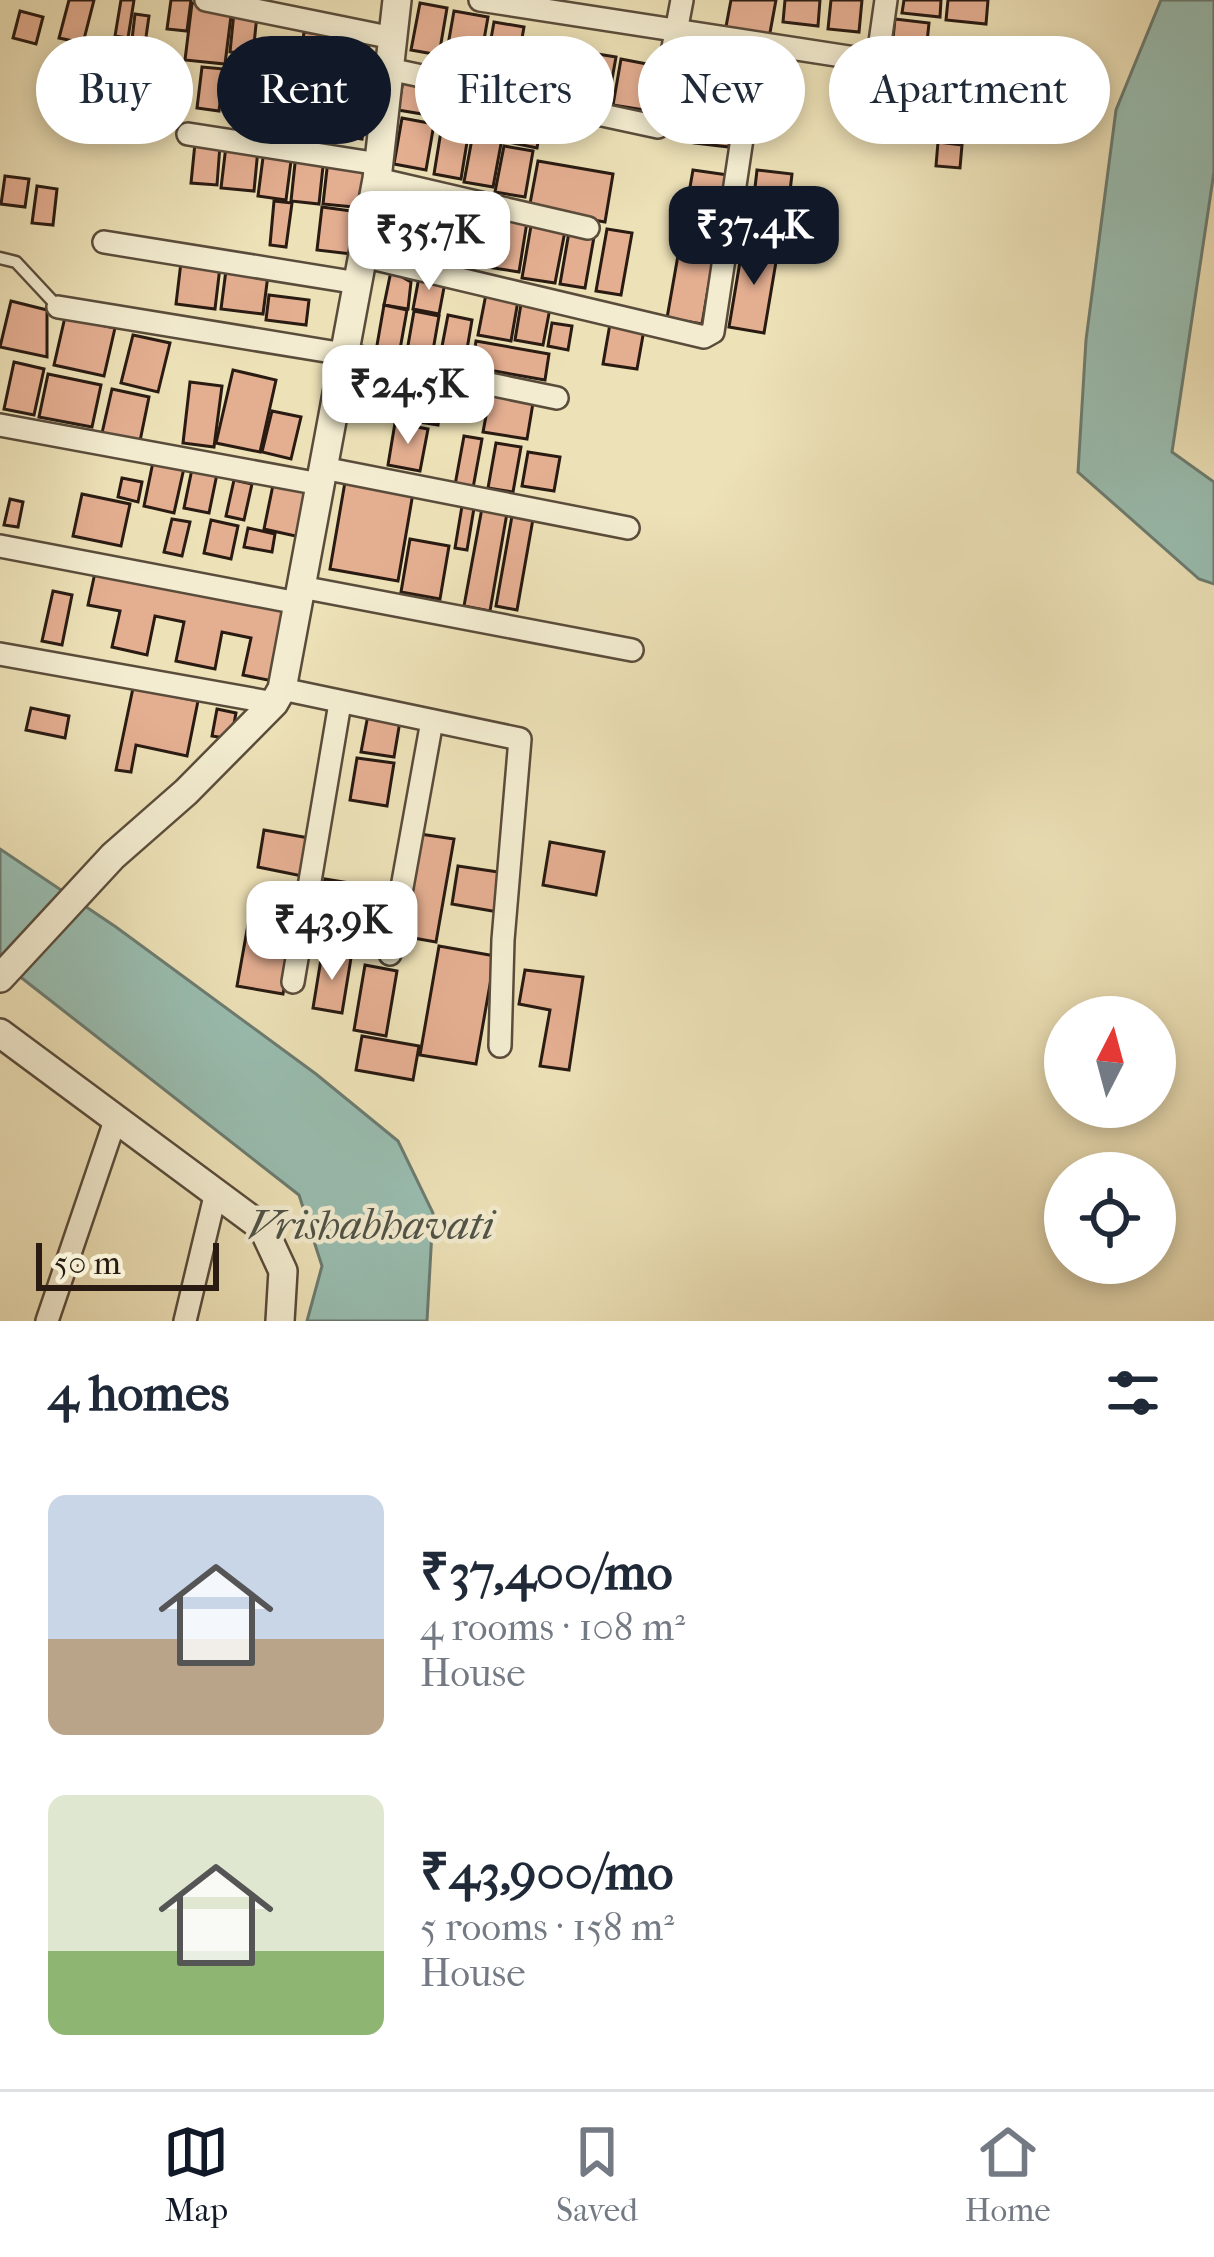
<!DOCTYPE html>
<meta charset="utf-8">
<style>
:root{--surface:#fff;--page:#f6f6f7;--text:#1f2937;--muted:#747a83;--line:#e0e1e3;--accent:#111827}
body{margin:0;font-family:"IM FELL French Canon",serif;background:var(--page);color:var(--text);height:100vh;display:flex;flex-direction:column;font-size:45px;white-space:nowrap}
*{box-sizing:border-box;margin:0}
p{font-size:39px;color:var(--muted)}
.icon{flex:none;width:66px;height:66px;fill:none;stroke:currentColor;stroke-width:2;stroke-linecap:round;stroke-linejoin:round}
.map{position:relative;height:1321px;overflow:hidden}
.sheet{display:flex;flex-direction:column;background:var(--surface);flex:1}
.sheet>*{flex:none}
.banner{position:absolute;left:36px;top:36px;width:1143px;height:108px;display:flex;gap:24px}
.needle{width:78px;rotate:6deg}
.tools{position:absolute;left:1044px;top:996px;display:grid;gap:24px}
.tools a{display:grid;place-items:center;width:132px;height:132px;border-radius:50%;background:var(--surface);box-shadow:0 6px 18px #0003;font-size:60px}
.scale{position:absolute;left:36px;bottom:30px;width:183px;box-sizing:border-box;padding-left:12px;border:6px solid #291b12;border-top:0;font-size:33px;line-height:42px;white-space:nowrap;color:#291b12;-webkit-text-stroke:9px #f3ecd0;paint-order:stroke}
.price{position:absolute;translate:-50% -102px;padding:0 27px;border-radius:24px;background:#fff;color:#222;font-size:39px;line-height:78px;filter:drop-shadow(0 3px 6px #0008)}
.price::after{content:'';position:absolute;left:50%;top:72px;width:36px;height:27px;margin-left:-18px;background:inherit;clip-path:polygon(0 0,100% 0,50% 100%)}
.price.on{background:var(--accent);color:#fff}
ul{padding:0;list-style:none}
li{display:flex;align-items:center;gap:36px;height:300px;padding:0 48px}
li span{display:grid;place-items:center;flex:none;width:336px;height:240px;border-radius:18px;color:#555}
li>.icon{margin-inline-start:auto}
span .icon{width:144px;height:144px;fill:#fffc;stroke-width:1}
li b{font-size:51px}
h2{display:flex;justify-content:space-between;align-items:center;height:144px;padding:0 48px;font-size:51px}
.tag{padding:0 42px;border-radius:54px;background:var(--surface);box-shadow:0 6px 18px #0003;font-size:42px;line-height:108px}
.tag.on{background:var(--accent);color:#fff}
.dock{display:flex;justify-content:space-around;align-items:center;height:168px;border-top:3px solid var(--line);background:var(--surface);font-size:33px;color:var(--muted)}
.dock a{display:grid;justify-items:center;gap:6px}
.dock .on{color:var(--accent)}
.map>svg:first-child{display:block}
.water{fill:#99bdb0;stroke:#6c7c71;stroke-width:3}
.building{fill:#e4ae91;stroke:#291b12;stroke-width:3}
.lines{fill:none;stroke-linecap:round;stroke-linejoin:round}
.service-casing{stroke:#5a4c3b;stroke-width:15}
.minor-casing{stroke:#5a4c3b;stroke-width:26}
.tertiary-casing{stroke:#5a4c3b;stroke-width:32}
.service{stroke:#f3ecd0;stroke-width:10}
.minor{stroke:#f3ecd0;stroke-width:21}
.tertiary{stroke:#f3ecd0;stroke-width:27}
.labels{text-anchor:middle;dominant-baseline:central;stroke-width:9;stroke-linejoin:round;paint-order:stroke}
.water-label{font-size:42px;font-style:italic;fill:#505449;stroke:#f3ecd0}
</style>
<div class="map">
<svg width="1214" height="1321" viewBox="0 0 1214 1321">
<rect width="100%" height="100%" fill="#ede1b7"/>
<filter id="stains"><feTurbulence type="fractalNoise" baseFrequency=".00167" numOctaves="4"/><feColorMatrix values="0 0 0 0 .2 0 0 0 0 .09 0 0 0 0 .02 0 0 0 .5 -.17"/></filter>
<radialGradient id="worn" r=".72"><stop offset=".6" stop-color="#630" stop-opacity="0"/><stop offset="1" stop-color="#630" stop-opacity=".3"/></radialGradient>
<g class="water">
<polygon points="1161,0 1214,0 1214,172 1172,452 1214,482 1214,584 1199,579 1078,472 1086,340 1116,110"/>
<polygon points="0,849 116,927 316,1074 398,1141 433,1213 427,1321 307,1321 322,1266 299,1195 0,961"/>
</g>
<g class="building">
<polygon points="69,0 94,0 83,43 59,38"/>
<polygon points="121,0 134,0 128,38 115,36"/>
<polygon points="171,0 191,0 187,31 167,29"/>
<polygon points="731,0 776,0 769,38 725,32"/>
<polygon points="785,0 820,0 818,26 783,22"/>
<polygon points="831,0 862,0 859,32 828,29"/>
<polygon points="904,0 941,0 940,17 902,13"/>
<polygon points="948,0 988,0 986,24 946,20"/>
<polygon points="192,3 232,8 225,64 185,60"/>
<polygon points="420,3 447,8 439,55 411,50"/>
<polygon points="20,11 43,17 36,44 13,38"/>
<polygon points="454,11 488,17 479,68 445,62"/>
<polygon points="234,12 257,15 253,54 230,52"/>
<polygon points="135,14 149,16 143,58 130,56"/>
<polygon points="895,19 929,23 926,52 892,48"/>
<polygon points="494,22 524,27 515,77 485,72"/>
<polygon points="304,32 326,35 322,68 300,65"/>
<polygon points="330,32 370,37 364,83 325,78"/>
<polygon points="585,52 616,57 607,107 576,102"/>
<polygon points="621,59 652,65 644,110 613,105"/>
<polygon points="702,62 737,66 729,147 694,143"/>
<polygon points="230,66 260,70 254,114 224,110"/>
<polygon points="202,67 224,69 219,111 197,108"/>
<polygon points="404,75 446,82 440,117 398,110"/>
<polygon points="296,76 320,79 313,140 289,137"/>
<polygon points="884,78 939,84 935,122 880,116"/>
<polygon points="327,84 368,89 362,139 321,133"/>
<polygon points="479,101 508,106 493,187 464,182"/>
<polygon points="515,102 544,107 537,148 508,142"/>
<polygon points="402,118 434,124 426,170 394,164"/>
<polygon points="441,131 468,136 461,179 434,174"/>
<polygon points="938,142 962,145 960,168 936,166"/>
<polygon points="195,143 220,145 217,185 191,183"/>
<polygon points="226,146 258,149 254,191 221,188"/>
<polygon points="504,146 533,151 525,197 495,192"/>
<polygon points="264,150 292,153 286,200 258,196"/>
<polygon points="296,154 324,157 319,204 291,201"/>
<polygon points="328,160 368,164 364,208 323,204"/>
<polygon points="538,161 613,174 605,222 529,209"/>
<polygon points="693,170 728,175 702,324 667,318"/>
<polygon points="757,170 792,174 787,217 752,214"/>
<polygon points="5,176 29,179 25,207 1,204"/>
<polygon points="37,186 57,189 53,225 32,223"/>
<polygon points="399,189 434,195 425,244 390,238"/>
<polygon points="438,195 468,201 459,249 429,244"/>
<polygon points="274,201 292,203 286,247 270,245"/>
<polygon points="322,207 366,213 360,255 317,250"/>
<polygon points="469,208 493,212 485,261 460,257"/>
<polygon points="496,216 527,222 519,272 487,267"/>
<polygon points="532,220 566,226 555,283 522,278"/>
<polygon points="607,229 632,233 621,295 596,291"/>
<polygon points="569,232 594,237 585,288 560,284"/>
<polygon points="743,244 778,250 764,333 729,327"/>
<polygon points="181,262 220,267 215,309 176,304"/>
<polygon points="226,270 268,275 263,314 221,309"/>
<polygon points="391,271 411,282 408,309 384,305"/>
<polygon points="420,272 446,277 439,314 413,309"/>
<polygon points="487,289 519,295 511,341 478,335"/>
<polygon points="269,295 309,300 306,325 266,320"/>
<polygon points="522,298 551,303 543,345 515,340"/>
<polygon points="11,301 47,310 47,357 0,347"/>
<polygon points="384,305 407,310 399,355 376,351"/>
<polygon points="414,311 439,316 432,356 407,351"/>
<polygon points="448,315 472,320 465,361 440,357"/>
<polygon points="65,317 115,328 104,376 54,365"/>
<polygon points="611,318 645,324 637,369 603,364"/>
<polygon points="552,323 572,326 568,350 548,346"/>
<polygon points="133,335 170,343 158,392 121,383"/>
<polygon points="476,341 549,354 545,380 472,367"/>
<polygon points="14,362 44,369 34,415 4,409"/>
<polygon points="369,367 405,374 397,418 361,412"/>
<polygon points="233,370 276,380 260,452 216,443"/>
<polygon points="48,374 101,385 92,427 39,417"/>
<polygon points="408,376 445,382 438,425 401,419"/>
<polygon points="190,382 222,386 214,447 183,443"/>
<polygon points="112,389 149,397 140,441 102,433"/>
<polygon points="491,389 534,397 527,439 483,432"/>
<polygon points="272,411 301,417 291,459 262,452"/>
<polygon points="395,423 428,429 420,471 388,465"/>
<polygon points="464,436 482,439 473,488 455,485"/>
<polygon points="496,443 521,447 513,492 488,488"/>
<polygon points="528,452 560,457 554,491 522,486"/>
<polygon points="153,462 184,468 174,513 144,506"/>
<polygon points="192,469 217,474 209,513 184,508"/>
<polygon points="122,478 142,482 138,502 118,497"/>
<polygon points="234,480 252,484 244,520 226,516"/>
<polygon points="345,482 413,493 398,581 330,569"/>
<polygon points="273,485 310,493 300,537 264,529"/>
<polygon points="82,494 130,504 121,546 73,536"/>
<polygon points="10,499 23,502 18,527 4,525"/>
<polygon points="462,506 474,508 467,550 455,548"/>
<polygon points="482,508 507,513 490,611 464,606"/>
<polygon points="512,516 533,519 517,610 496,606"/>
<polygon points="172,519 190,522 182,556 164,552"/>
<polygon points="211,520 238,526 231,559 204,553"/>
<polygon points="248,528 275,534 272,552 244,547"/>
<polygon points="410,539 449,546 440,599 401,592"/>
<polygon points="96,568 294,609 278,682 243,675 251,638 222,632 215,669 176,661 184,622 155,616 147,655 112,647 120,611 88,605"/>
<polygon points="53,591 72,595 62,645 42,641"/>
<polygon points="133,688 198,701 187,756 136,745 131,772 116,770"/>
<polygon points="31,708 69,716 65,738 26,730"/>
<polygon points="217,709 236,713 231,739 212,736"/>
<polygon points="368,715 400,721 394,757 361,752"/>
<polygon points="357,758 394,763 387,806 350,800"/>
<polygon points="264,830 309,838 302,876 258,867"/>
<polygon points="420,834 454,839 436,942 402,936"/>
<polygon points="550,842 604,852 596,895 543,885"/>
<polygon points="458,866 505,873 498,912 452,904"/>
<polygon points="325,879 386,889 376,951 314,940"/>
<polygon points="254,891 300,899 283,994 237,986"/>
<polygon points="439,946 495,956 476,1064 420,1055"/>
<polygon points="322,953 351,958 342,1013 313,1008"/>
<polygon points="365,965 397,971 386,1036 354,1030"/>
<polygon points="525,970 583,977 569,1070 540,1066 550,1010 519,1004"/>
<polygon points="362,1036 419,1046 413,1080 356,1070"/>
</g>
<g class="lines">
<g class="service-casing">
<polyline id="service" points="0,258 16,262 58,307"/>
</g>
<g class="minor-casing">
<g id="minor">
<polyline points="206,0 393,38"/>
<polyline points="480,0 985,78"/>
<polyline points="389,69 658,127 682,0"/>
<polyline points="870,112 886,0"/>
<polyline points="188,134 379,164"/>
<polyline points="377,179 588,228"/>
<polyline points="104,242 358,283"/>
<polyline points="363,256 704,337 713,332 749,92"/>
<polyline points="58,307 344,354 557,398"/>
<polyline points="0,425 320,484"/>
<polyline points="323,468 628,528"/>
<polyline points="0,546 298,603"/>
<polyline points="301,587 632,650"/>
<polyline points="0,654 274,703"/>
<polyline points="282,689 520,739 503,940 500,1046"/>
<polyline points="390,954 432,721"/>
<polyline points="293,982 340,703"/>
<polyline points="47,1321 116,1118"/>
<polyline points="185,1321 216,1192"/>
</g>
</g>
<g class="tertiary-casing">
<g id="tertiary">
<polyline points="0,978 113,856 186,792 274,703 282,689 377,179 397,0"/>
<polyline points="0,1033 263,1228 283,1271 280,1321"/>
</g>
</g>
<use href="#service" class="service"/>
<use href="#minor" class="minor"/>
<use href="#tertiary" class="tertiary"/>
</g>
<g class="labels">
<g class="water-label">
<text x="371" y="1225">Vrishabhavati</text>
</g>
</g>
<rect width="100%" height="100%" filter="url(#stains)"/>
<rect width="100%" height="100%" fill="url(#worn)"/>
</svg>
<div class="tools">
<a><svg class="needle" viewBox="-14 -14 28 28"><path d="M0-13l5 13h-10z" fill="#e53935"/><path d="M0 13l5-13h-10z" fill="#747a83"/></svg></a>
<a><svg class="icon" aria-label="locate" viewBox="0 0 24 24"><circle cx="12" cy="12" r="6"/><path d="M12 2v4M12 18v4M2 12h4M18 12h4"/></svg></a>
</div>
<div class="scale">50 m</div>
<b class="price on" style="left:754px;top:288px">₹37.4K</b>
<b class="price" style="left:429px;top:293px">₹35.7K</b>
<b class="price" style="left:408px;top:447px">₹24.5K</b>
<b class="price" style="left:332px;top:983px">₹43.9K</b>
<div class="banner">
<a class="tag">Buy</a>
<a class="tag on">Rent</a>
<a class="tag">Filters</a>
<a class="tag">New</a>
<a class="tag">Apartment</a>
</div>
</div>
<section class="sheet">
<h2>4 homes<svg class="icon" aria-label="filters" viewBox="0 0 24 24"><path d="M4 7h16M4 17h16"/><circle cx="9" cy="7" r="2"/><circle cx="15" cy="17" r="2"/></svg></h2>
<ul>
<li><span style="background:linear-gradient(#c9d6e8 60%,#b9a48a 0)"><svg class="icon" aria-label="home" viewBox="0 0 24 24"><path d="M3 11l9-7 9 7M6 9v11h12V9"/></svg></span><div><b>₹37,400/mo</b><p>4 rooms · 108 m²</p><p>House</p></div></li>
<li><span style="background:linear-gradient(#dfe7d0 65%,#8fb573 0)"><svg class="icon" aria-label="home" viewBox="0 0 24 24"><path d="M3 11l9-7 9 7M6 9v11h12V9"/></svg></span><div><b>₹43,900/mo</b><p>5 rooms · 158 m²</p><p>House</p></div></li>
</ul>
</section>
<nav class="dock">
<a class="on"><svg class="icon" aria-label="map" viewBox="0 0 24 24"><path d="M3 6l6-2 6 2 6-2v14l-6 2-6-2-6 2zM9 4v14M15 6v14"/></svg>Map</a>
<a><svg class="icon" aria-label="saved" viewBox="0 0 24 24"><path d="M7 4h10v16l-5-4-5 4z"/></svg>Saved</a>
<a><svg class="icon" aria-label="home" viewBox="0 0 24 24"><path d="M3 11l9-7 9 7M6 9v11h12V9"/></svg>Home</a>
</nav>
